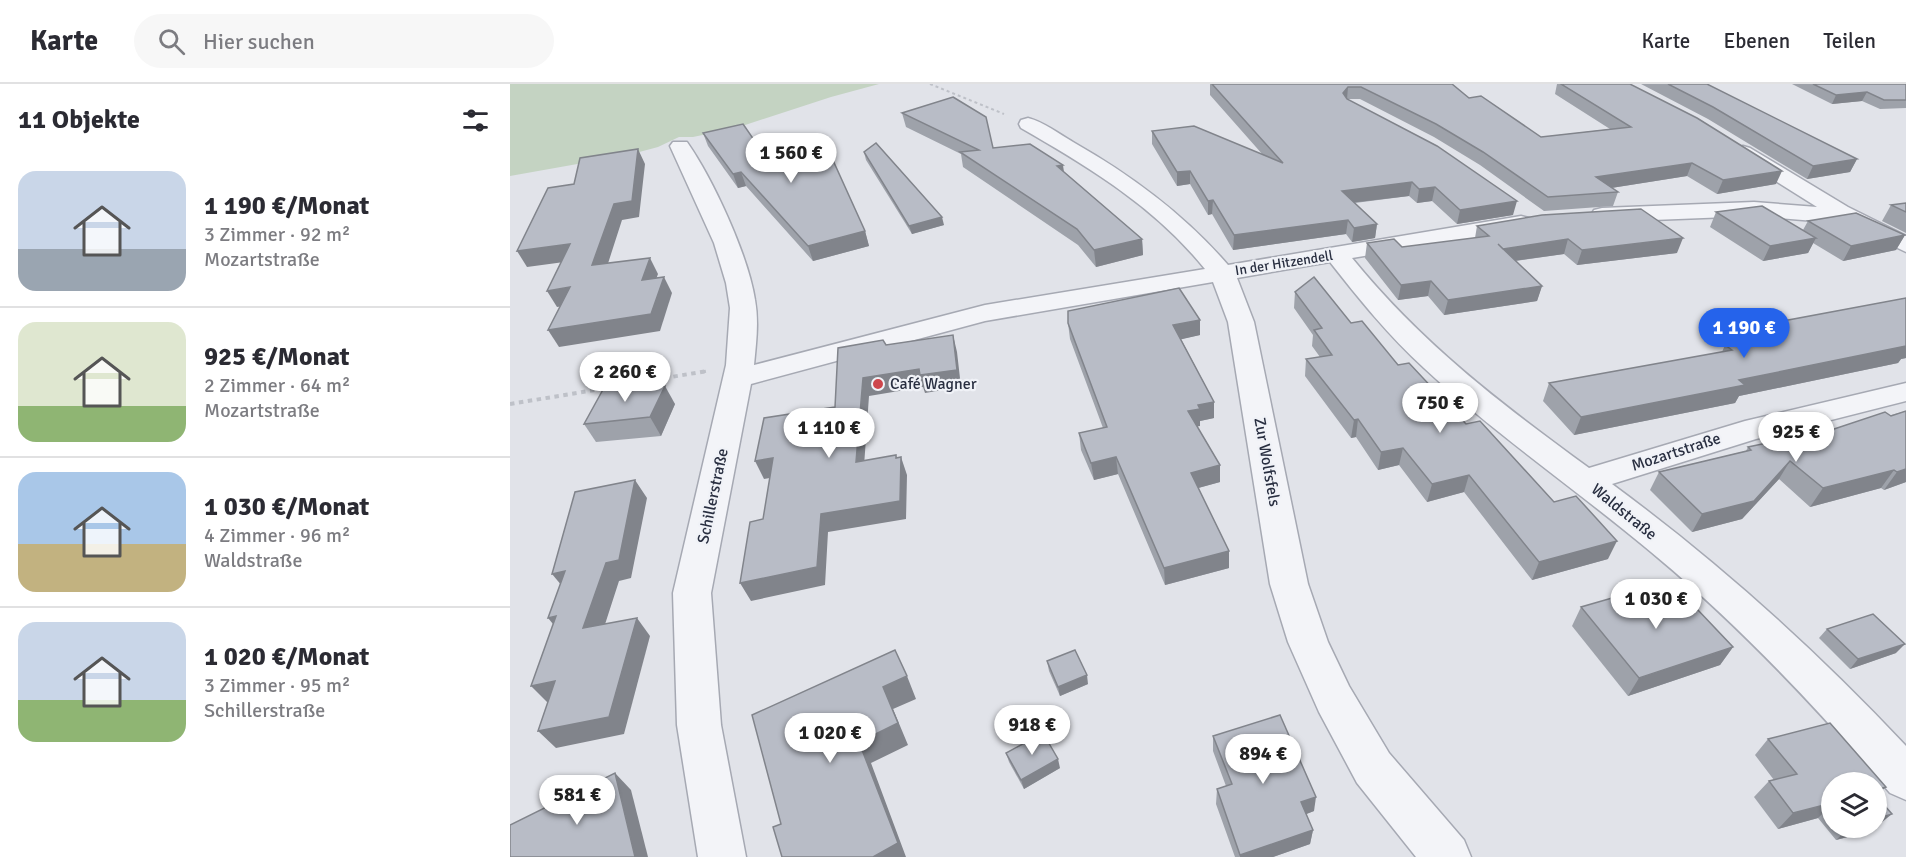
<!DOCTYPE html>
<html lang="de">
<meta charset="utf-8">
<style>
:root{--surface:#fff;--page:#f7f7f7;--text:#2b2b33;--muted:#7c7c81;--line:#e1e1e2;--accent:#2563eb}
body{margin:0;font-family:Signika,sans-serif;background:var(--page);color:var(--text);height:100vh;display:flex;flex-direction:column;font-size:22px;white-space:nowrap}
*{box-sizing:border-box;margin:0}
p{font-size:20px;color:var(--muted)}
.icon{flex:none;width:33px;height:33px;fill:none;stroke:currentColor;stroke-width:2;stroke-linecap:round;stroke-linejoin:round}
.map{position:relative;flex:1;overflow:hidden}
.panel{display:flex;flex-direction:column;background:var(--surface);width:510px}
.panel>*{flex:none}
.tools{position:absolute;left:1311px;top:688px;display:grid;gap:12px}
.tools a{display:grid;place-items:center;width:66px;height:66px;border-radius:50%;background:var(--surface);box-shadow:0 2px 4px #0004;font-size:30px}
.price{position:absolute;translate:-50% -51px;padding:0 14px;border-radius:21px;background:#fff;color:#222;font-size:20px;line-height:39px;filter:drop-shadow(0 2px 3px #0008)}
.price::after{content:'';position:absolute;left:50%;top:36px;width:18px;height:14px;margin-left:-9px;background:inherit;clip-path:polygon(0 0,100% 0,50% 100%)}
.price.current{background:var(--accent);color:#fff}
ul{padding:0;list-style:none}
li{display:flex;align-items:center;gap:18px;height:150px;padding:0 18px}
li+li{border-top:2px solid var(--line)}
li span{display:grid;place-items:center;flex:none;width:168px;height:120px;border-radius:18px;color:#555}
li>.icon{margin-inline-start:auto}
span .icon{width:72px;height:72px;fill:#fffc;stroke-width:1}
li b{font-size:26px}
h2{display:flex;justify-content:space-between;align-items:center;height:72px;padding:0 18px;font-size:26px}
header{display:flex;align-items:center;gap:36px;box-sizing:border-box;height:84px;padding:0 30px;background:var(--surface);border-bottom:2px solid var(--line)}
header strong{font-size:28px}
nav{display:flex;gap:33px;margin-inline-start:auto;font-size:21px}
.search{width:420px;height:54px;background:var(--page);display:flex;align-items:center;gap:15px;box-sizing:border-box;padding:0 21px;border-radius:33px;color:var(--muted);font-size:22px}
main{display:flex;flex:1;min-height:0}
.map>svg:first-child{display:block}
.green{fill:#c4d3c2}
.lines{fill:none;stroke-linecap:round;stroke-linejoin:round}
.minor-casing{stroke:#a6a9b3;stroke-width:3}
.path-far2{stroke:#bec1c8;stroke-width:2;stroke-dasharray:3 3;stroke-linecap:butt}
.path-far1{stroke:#bec1c8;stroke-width:3;stroke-dasharray:4 4;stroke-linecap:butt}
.path{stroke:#bec1c8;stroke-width:4;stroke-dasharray:4.5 4.5;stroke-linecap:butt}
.minor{fill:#f3f4f8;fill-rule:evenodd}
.wall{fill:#9ea2aa}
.shaded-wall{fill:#81848b}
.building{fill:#b8bcc6;stroke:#81848b;stroke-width:1.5}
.poi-dot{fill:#ce464c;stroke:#f0f2f7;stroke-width:2}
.labels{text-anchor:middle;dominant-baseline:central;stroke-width:4.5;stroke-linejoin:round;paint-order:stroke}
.far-street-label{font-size:14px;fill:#292f41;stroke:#f0f2f7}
.poi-label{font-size:16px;fill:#292f41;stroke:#f0f2f7;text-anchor:start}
.street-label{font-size:16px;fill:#292f41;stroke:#f0f2f7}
</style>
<header>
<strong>Karte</strong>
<div class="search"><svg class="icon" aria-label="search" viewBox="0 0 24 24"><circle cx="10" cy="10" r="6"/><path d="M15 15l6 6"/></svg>Hier suchen</div>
<nav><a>Karte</a><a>Ebenen</a><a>Teilen</a></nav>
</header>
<main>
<section class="panel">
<h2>11 Objekte<svg class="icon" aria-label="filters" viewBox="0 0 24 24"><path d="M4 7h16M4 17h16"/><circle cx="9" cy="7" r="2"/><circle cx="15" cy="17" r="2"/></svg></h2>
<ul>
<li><span style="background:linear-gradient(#c9d6e8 65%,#9aa5b1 0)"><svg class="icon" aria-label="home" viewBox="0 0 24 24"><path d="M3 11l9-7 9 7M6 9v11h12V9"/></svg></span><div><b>1 190 €/Monat</b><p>3 Zimmer · 92 m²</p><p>Mozartstraße</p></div></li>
<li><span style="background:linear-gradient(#dfe7d0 70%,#8fb573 0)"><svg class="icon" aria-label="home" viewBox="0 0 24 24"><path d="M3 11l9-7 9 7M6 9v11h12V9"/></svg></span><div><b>925 €/Monat</b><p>2 Zimmer · 64 m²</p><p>Mozartstraße</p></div></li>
<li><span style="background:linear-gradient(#a9c7e8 60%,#c2b280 0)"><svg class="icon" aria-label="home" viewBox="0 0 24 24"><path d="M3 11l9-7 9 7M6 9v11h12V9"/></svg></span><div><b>1 030 €/Monat</b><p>4 Zimmer · 96 m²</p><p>Waldstraße</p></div></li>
<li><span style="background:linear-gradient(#c9d6e8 65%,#8fb573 0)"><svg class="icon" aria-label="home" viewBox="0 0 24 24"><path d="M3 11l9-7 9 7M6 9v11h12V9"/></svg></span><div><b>1 020 €/Monat</b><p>3 Zimmer · 95 m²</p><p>Schillerstraße</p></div></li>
</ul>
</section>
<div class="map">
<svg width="1396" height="773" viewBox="0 0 1396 773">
<rect width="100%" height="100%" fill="#e1e3e9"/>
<polygon class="green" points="0,0 369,0 321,13 226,44 183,53 169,53 148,63 118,71 0,92"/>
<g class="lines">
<g class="minor-casing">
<g id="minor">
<path d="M518,34c16,4 31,16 45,24 58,33 111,72 155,123l293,-49 8,2 3,5 -3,5 -8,2 -169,28c70,86 149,146 237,210l156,-47 161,-38v18l-150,38 -144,45c106,78 204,166 294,262v54l-16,-7c-72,-84 -148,-165 -233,-236 -77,-65 -160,-121 -233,-189 -35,-32 -65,-69 -94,-106l-93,16 17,44 54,262 20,58 21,44 40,67 75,87 7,17h-55l-59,-74 -38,-71 -31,-70 -18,-58 -42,-262 -15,-40 -228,39 -234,63 -40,209 10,132 25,132h-48l-21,-132 -4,-132 53,-228 4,-57 -4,-25 -12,-40 -44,-97 3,-4h14c26,37 61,113 68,158 4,22 1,44 -1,65l231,-60 220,-36c-50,-62 -116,-102 -184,-141l-2,-4 2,-4z"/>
<polygon points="1233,62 1240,64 1338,123 1396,152 1396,168 1327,135 1305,137 1244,132 1092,138 1084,136 1081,131 1084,126 1092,124 1244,118 1307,123 1226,72 1223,68 1226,64"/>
</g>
</g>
<polyline class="path-far2" points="420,0 494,30"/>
<polyline class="path-far1" points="192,288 197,287"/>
<g class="path">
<polyline points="119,300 197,287"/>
<polyline points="0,320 97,304"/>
</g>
<use href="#minor" class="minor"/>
</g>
<g class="wall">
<polygon points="700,0 942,0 959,14 1031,53 1100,45 1045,10 1047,0 1120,0 1266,100 1207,110 1177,92 1101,104 1108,108 1103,122 1034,127 970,81 924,53 850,15 837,15 1003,131 947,140 922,117 907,119 899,112 845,119 867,140 865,154 842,158 836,150 723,166 702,130 698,131 680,100 667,102 642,60 642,47 753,71 700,11"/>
<polygon points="1131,0 1197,0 1347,75 1340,88 1297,95 1198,35"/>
<polygon points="1282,0 1396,0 1396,24 1370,25 1352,17 1322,20"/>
<polygon points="392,29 483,64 554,88 632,155 633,171 586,183 568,161 453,83 451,70 396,43"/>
<polygon points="193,49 244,56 355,147 359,162 303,177 236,102 228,104 198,62"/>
<polygon points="354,68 434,141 402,150 356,76"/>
<polygon points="1396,119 1396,149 1372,137 1381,121"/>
<polygon points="1206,128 1293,146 1298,137 1395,151 1386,166 1333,177 1303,159 1298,169 1253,177 1200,143"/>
<polygon points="967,142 1167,169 1067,181 1054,170 1005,177 1032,202 1027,217 934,231 918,212 888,216 855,174 857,159 892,163 965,154"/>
<polygon points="785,208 841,239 1044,418 1098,475 1022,496 954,408 917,418 889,381 868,386 846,353 841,354 795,292 796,275 810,273 802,262 803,251 784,224"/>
<polygon points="1396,214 1396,274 1391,275 1388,279 1229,312 1225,319 1064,351 1033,317 1039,299 1212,268 1215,261 1240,257 1242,252 1261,249 1265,242 1271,241 1273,237"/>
<polygon points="558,239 690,251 671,255 704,318 704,334 690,337 690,342 687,342 710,381 710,398 688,404 719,467 719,484 655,501 608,390 584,396 571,366 569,349 593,344 560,255"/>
<polygon points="138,304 165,320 151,352 86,358 74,340"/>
<polygon points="1396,327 1396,398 1374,406 1371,404 1300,423 1269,395 1232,435 1182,448 1140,406 1149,388 1236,367 1238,363 1274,358 1304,352"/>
<polygon points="1142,514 1223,563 1210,581 1118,612 1062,542 1071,523"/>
<polygon points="1317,545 1386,569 1340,585 1309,554"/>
<polygon points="537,577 578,600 550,612 539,587"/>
<polygon points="703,652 804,727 796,730 803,746 800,760 763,773 725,773 706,720 707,705 716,702 703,667"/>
<polygon points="1258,655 1322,699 1322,744 1366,744 1364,746 1326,756 1308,734 1268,745 1244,713 1259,697 1264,696 1245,671"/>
<polygon points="496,669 550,684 514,705 499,678"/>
</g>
<g class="shaded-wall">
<polygon points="838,3 837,15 833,9"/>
<polygon points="1357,8 1352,17 1322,20 1326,11"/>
<polygon points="128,65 135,80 129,133 112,136 92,198 82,181 104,120"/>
<polygon points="1347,75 1340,88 1297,95 1303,82"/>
<polygon points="1182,79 1177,92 1082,107 1086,93"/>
<polygon points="553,81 555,96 547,82"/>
<polygon points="680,87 680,100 667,102 667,88"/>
<polygon points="1272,87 1266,100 1207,110 1213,96"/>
<polygon points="231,88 236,102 228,104 223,90"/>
<polygon points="902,98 899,112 831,120 832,107"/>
<polygon points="925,103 922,117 907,119 909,105"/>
<polygon points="703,116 702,130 698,131 698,117"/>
<polygon points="1007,117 1003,131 947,140 950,126"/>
<polygon points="432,133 434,141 402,150 399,142"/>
<polygon points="838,136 836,150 723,166 724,151"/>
<polygon points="867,140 865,154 842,158 844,144"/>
<polygon points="355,147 359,162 303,177 298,162"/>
<polygon points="1395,151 1386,166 1333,177 1341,162"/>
<polygon points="1173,154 1167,169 1067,181 1072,166"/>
<polygon points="1306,154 1298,169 1253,177 1260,162"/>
<polygon points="632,155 633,171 586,183 584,166"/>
<polygon points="1058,155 1054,170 989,179 993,165"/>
<polygon points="60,160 69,176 17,183 7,167"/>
<polygon points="140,174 148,190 140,212 132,196"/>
<polygon points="154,193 162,209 150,247 49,263 38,246"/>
<polygon points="921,197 918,212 888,216 891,201"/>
<polygon points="1032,202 1027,217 934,231 938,216"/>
<polygon points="60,203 69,220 47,223 37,207"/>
<polygon points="690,236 690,251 664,257 663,241"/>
<polygon points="443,251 447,268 451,303 415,309 413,303 359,312 353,396 346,378 353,294"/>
<polygon points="1396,258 1396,274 1391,275 1388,279 1229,312 1225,319 1064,351 1071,333"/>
<polygon points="155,302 165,320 151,352 140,333"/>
<polygon points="704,318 704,334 690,337 690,342 678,344 678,327 688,321"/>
<polygon points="848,335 846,353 841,354 844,336"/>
<polygon points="893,364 889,381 868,386 871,368"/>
<polygon points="386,371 390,386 391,373 397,391 396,435 318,448 315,501 241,517 230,499 311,430 386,374"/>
<polygon points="606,373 608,390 584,396 581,379"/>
<polygon points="263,374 271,392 254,395 245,377"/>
<polygon points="1280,377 1269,395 1232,435 1182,448 1192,430"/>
<polygon points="710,381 710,398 681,406 681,389"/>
<polygon points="1396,385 1396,398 1374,406 1387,388"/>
<polygon points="1384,386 1371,404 1300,423 1313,404"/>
<polygon points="959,391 954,408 917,418 922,400"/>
<polygon points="125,396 137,414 121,494 109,497 88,562 73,544"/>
<polygon points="1107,457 1098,475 1022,496 1029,478"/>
<polygon points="719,467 719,484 655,501 654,484"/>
<polygon points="55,487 57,508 42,490"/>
<polygon points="46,532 53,552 38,534"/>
<polygon points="127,534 140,552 114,650 46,664 28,647"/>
<polygon points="1395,560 1386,569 1340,585 1348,575"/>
<polygon points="1223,563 1210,581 1118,612 1129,594"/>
<polygon points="577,591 578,600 550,612 548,603"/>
<polygon points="397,592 406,615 383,625 398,661 361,679 396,773 363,773 349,658 373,603"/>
<polygon points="45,597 38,619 21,602"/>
<polygon points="548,675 550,684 514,705 511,696"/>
<polygon points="105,689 121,706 138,773 125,773"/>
<polygon points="1376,703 1366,711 1366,706"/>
<polygon points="806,713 804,727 789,733 791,718"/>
<polygon points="1322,719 1322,721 1308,734 1268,745 1283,729"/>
<polygon points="1382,730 1366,743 1366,735"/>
<polygon points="1339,744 1366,744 1364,746 1326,756"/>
<polygon points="803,746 800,760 763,773 730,773 730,771"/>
</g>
<g class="building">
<polygon points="702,0 942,0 959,14 971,12 1031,53 1121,43 1051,0 1120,0 1187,34 1272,87 1213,96 1182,79 1086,93 1108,108 1038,113 973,68 926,40 851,3 838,3 833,9 837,15 927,62 1007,117 950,126 925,103 909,105 902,98 832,107 867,140 844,144 838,136 724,151 703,116 698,117 680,87 667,88 642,47 684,42 773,79"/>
<polygon points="1158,0 1197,0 1347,75 1303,82 1203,23"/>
<polygon points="1303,0 1396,0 1396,16 1374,16 1357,8 1326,11"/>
<polygon points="443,13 476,33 483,64 520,60 553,81 547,82 632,155 584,166 567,145 450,68 469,66 392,29"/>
<polygon points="233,40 244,56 258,52 303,77 321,72 355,147 298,162 231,88 223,90 193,49"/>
<polygon points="366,59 432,133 399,142 354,68"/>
<polygon points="128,65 122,117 104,120 82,181 140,174 132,196 154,193 141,230 38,246 60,203 37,207 60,160 7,167 38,104 64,100 70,74"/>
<polygon points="1396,119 1396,128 1381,121"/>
<polygon points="1252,122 1306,154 1260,162 1206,128"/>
<polygon points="1131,125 1173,154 1072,166 1058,155 993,165 988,160 1032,202 938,216 921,197 891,201 857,159 884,155 892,163 979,152 967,142 1032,131"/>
<polygon points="1346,129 1395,151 1341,162 1298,137"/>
<polygon points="804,193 841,239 852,237 888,281 899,279 956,340 970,337 1044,418 1066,412 1107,457 1029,478 959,391 922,400 893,364 871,368 848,335 844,336 796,275 822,271 804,246 812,244 785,208"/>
<polygon points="669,204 690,236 663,241 704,318 688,321 690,325 678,327 710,381 681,389 719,467 654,484 606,373 581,379 569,349 597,343 558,239 558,227"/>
<polygon points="1396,214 1396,262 1229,296 1235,301 1071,333 1039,299 1222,266 1215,261 1247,256 1242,252 1271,247 1265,242 1277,240 1273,237"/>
<polygon points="443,251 447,286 410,291 409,285 353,294 346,378 386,371 386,374 391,373 390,417 311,430 307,483 230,499 240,438 253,435 263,374 245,377 254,334 325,323 328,264 373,256 376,261"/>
<polygon points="135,298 132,304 155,302 140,333 74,340 95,302"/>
<polygon points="1396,327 1396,385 1387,388 1384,386 1313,404 1280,377 1244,417 1192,430 1149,388 1241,366 1238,363 1271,356 1274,358 1305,350 1303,352 1375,328 1381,332"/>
<polygon points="125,396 109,476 96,479 73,544 127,534 99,633 28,647 45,597 21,602 46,532 38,534 55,487 42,490 65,408"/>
<polygon points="1133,505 1142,514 1169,506 1223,563 1129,594 1071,523"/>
<polygon points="1363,530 1395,560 1348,575 1317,545"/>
<polygon points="385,566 397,592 373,603 388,639 349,658 388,759 363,773 272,773 263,743 271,740 242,631"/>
<polygon points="565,566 577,591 548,603 537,577"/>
<polygon points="770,631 806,713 791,718 803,746 730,771 707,705 722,700 703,652"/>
<polygon points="1320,639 1376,703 1366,706 1366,699 1322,699 1322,719 1283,729 1259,697 1287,690 1258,655"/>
<polygon points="533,649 548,675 511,696 496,669"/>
<polygon points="105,689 125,773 0,773 0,741"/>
<polygon points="1366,712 1382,730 1366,735"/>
</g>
<circle class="poi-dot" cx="368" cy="300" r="6"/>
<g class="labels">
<g class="far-street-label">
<text transform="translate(774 179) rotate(-9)">In der Hitzendell</text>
</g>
<g class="poi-label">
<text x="380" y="300">Café Wagner</text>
</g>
<g class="street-label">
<text transform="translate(1166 368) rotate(-18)">Mozartstraße</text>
<text transform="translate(757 378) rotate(80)">Zur Wolfsfels</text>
<text transform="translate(203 412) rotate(-78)">Schillerstraße</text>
<text transform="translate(1114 428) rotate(39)">Waldstraße</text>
</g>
</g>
</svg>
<div class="tools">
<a><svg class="icon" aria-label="layers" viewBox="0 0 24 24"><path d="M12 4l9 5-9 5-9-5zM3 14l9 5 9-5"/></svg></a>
</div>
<b class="price" style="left:281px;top:100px">1 560 €</b>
<b class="price current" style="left:1234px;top:275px">1 190 €</b>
<b class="price" style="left:115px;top:319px">2 260 €</b>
<b class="price" style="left:930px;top:350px">750 €</b>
<b class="price" style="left:319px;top:375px">1 110 €</b>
<b class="price" style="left:1286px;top:379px">925 €</b>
<b class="price" style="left:1146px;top:546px">1 030 €</b>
<b class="price" style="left:522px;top:672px">918 €</b>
<b class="price" style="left:320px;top:680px">1 020 €</b>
<b class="price" style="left:753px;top:701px">894 €</b>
<b class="price" style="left:67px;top:742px">581 €</b>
</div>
</main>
